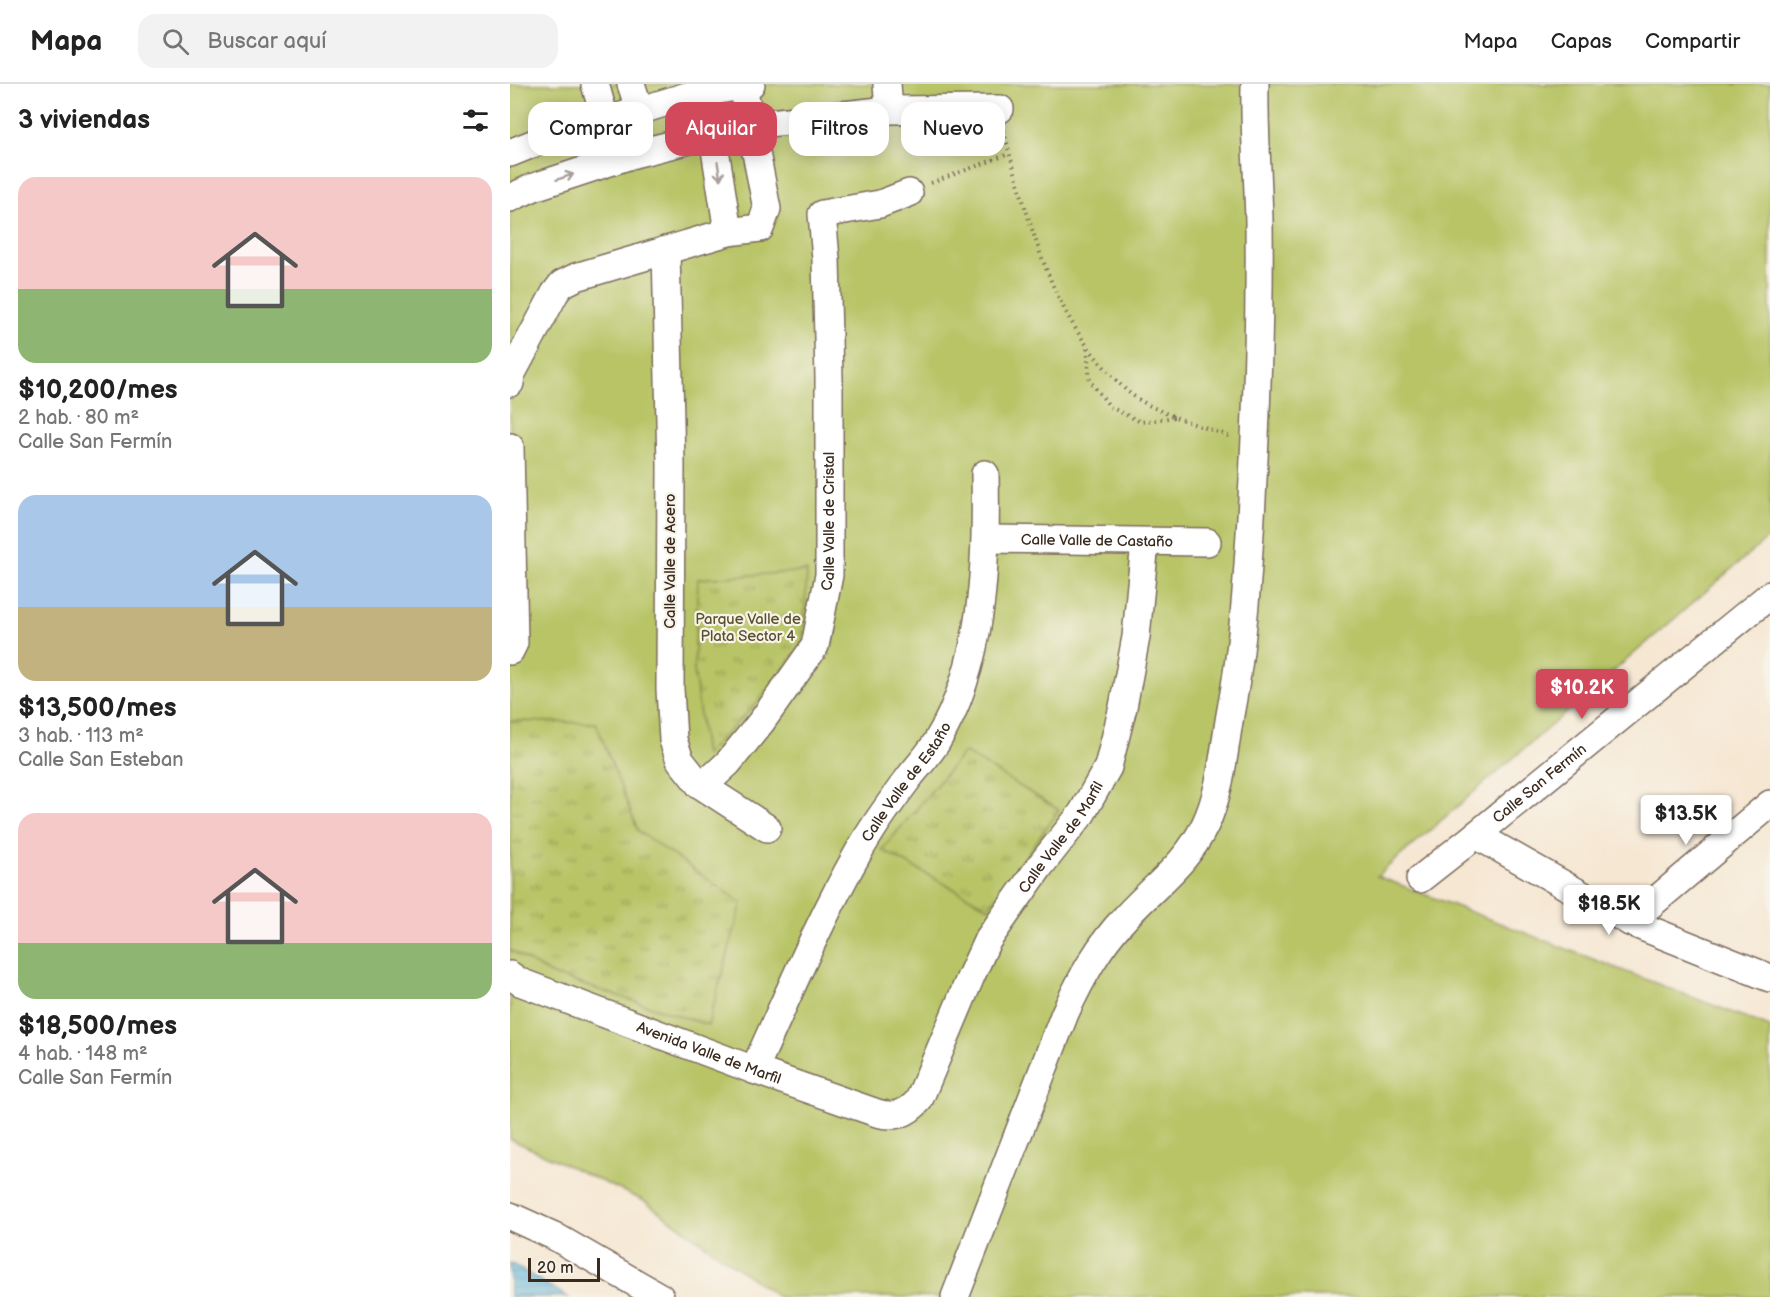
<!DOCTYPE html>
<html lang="es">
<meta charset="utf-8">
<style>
:root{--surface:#fff;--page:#f2f2f2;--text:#222;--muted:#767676;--line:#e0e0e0;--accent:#d1495b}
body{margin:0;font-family:"Balsamiq Sans",sans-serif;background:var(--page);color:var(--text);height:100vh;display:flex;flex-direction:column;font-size:22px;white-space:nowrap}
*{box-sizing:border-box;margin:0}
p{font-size:20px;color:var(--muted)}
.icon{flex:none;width:33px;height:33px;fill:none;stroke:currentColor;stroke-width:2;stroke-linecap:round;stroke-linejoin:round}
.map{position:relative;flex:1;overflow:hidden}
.sheet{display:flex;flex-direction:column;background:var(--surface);width:510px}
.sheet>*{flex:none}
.hud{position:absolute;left:18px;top:18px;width:570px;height:54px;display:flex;gap:12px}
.scale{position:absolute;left:18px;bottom:15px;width:72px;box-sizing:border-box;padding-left:6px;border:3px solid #3b2a1e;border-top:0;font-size:16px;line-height:21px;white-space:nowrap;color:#3b2a1e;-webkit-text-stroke:4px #f7f3e8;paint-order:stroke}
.price{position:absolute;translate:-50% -51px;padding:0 14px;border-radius:6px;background:#fff;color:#222;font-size:20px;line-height:39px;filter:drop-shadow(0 2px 3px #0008)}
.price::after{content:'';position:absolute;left:50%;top:36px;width:18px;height:14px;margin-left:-9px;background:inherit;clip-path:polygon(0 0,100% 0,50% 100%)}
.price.active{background:var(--accent);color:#fff}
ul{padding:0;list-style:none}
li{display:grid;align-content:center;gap:12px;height:318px;padding:0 18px}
li span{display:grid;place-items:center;height:186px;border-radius:18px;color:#555}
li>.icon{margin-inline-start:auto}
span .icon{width:108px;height:108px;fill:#fffc;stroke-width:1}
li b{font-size:26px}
h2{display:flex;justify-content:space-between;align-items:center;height:72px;padding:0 18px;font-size:26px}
.pill{padding:0 21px;border-radius:18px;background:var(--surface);box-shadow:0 3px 15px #0003;font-size:21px;line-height:54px}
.pill.active{background:var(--accent);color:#fff}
header{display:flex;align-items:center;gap:36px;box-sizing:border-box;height:84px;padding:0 30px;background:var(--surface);border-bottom:2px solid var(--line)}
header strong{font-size:28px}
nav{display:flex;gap:33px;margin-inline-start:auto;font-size:21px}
.search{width:420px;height:54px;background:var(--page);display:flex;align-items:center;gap:15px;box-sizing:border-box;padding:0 21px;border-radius:18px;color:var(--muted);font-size:22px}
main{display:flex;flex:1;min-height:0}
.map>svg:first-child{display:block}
.grass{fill:#b8c466;stroke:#7a7742;stroke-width:1.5}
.park{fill:url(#park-tufts);stroke:#7a7742;stroke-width:1.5}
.water{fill:url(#water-rules);stroke:#4e707e;stroke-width:1.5}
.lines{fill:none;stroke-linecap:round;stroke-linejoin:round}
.minor-casing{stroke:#7c6c5d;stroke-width:30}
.path{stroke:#7c6c5d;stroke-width:4;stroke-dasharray:1.5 4.5;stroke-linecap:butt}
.minor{stroke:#fff;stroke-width:27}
.oneway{stroke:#a79f9a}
.labels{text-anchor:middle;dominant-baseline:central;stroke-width:4.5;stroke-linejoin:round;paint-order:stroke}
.street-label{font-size:15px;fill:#3b2a1e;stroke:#f7f3e8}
.park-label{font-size:15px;fill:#5a5030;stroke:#f7f3e8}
</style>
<header>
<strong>Mapa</strong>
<div class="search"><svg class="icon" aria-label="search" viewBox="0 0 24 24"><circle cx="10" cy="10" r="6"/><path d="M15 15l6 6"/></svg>Buscar aquí</div>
<nav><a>Mapa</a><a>Capas</a><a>Compartir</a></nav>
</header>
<main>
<section class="sheet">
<h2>3 viviendas<svg class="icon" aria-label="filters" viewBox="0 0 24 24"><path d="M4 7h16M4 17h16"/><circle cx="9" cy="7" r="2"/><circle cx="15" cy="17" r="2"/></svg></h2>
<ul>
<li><span style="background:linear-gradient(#f6c9c9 60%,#8fb573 0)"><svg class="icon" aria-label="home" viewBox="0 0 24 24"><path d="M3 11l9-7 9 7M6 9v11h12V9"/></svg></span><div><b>$10,200/mes</b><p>2 hab. · 80 m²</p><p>Calle San Fermín</p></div></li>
<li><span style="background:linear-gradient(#a9c7e8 60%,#c2b280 0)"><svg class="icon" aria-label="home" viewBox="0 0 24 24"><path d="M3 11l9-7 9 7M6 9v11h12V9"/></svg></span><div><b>$13,500/mes</b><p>3 hab. · 113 m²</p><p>Calle San Esteban</p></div></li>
<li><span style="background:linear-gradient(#f6c9c9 70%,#8fb573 0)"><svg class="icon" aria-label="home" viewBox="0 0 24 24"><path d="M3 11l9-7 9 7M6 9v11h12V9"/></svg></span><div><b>$18,500/mes</b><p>4 hab. · 148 m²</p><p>Calle San Fermín</p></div></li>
</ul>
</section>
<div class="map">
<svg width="1260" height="1213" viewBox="0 0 1260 1213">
<defs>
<pattern id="park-tufts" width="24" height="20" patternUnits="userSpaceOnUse" patternTransform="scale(1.5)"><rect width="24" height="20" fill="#b8c466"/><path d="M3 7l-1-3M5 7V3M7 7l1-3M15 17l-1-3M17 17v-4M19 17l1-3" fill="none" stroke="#979f53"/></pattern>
<pattern id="water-rules" width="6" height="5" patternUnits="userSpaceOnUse" patternTransform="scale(1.5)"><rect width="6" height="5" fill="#61b5dd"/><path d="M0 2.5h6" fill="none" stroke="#5193b3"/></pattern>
</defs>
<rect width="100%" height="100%" fill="#f7f3e8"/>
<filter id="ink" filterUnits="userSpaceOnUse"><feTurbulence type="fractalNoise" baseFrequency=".0167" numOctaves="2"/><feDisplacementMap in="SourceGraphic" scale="12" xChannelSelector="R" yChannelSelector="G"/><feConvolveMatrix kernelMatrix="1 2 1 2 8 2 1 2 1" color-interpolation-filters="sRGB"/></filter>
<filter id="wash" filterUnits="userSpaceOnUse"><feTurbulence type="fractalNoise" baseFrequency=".008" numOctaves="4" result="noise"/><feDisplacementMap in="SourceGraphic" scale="24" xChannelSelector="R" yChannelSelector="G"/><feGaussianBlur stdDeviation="1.35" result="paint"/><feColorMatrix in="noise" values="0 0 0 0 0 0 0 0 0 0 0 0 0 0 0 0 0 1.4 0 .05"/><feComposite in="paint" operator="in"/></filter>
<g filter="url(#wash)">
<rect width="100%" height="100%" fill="#f6e7d3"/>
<polygon class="grass" points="0,0 1260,0 1260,452 867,792 1260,943 1260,1213 268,1213 134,1117 0,1055"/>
<g class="park">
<polygon points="297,487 293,559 247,619 195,671 184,586 188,495"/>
<polygon points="0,637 86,639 128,747 232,819 198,941 40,890 0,866"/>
<polygon points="454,668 549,726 479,824 372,766"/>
</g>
<polygon class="water" points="0,1179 58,1213 0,1213"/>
</g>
<g filter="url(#ink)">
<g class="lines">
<g class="minor-casing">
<g id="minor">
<polyline points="85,0 96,38"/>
<polyline points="121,0 130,27"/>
<polyline points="377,0 379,26"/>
<polyline points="196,8 218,148"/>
<polyline points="0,69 27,58 177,12 241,0"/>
<polyline points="0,114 24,103 124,70 240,41 379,26 490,25"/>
<polyline points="156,166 161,381 160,605 163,656 170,676 189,700 257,744"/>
<polyline points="0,299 1,291 45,209 52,200 66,193 218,148 250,144 257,125 233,2"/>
<polyline points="0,363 4,559 0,567"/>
<path id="s1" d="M477,455l220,3"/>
<path id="s2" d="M189,700l15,-8 14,-13 34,-42 53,-75 14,-71v-197l-3,-119 -4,-45 58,-10 29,-11"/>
<polyline points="966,751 1120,838 1260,894"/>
<path id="s3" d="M910,795l56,-44 294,-240"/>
<polyline points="1120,838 1260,720"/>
<path id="s4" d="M0,891l10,7 234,88 123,43c18,5 30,1 42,-13l52,-124 16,-35 53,-75 42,-53 26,-46 15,-60 13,-70 9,-95"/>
<path id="s5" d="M244,986c33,-72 64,-147 104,-217 15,-27 34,-53 53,-78 9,-11 18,-21 25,-32 48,-78 51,-180 49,-269"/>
<polyline points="0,1132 44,1152 150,1213"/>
<path d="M445,1213l110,-284c16,-34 33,-67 60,-95 29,-32 61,-53 80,-93 16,-33 19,-75 25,-110 14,-72 18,-144 22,-216 5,-92 8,-185 7,-277 -1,-46 -5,-92 -4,-138"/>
</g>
</g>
<g class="path">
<path d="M494,47c5,23 12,44 18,66 19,63 39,122 83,171 10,11 20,23 33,31 29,18 62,26 93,38"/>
<polyline points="421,99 499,70"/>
<polyline points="577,264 580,297 600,323 631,338 664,333"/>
</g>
<use href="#minor" class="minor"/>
</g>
<defs><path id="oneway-shaft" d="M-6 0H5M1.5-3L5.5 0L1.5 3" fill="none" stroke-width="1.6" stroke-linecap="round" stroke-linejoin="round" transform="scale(1.5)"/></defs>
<g class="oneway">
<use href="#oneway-shaft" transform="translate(209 87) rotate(81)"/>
<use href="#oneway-shaft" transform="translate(55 93) rotate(-18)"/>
</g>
</g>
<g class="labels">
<g class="street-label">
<text stroke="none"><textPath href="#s2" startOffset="308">Calle Valle de Cristal</textPath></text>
<text stroke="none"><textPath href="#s1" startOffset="110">Calle Valle de Castaño</textPath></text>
<text transform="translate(160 477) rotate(-90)">Calle Valle de Acero</text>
<text stroke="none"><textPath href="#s5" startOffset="327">Calle Valle de Estaño</textPath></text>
<text stroke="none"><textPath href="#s3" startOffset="153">Calle San Fermín</textPath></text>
<text stroke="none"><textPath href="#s4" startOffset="740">Calle Valle de Marfil</textPath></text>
<text stroke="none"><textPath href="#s4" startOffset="214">Avenida Valle de Marfil</textPath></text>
</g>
<g class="park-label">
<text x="238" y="535">Parque Valle de<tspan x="238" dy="17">Plata Sector 4</tspan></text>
</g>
</g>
</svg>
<div class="scale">20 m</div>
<b class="price active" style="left:1072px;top:636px">$10.2K</b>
<b class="price" style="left:1176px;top:762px">$13.5K</b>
<b class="price" style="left:1099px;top:852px">$18.5K</b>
<div class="hud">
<a class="pill">Comprar</a>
<a class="pill active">Alquilar</a>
<a class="pill">Filtros</a>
<a class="pill">Nuevo</a>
</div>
</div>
</main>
